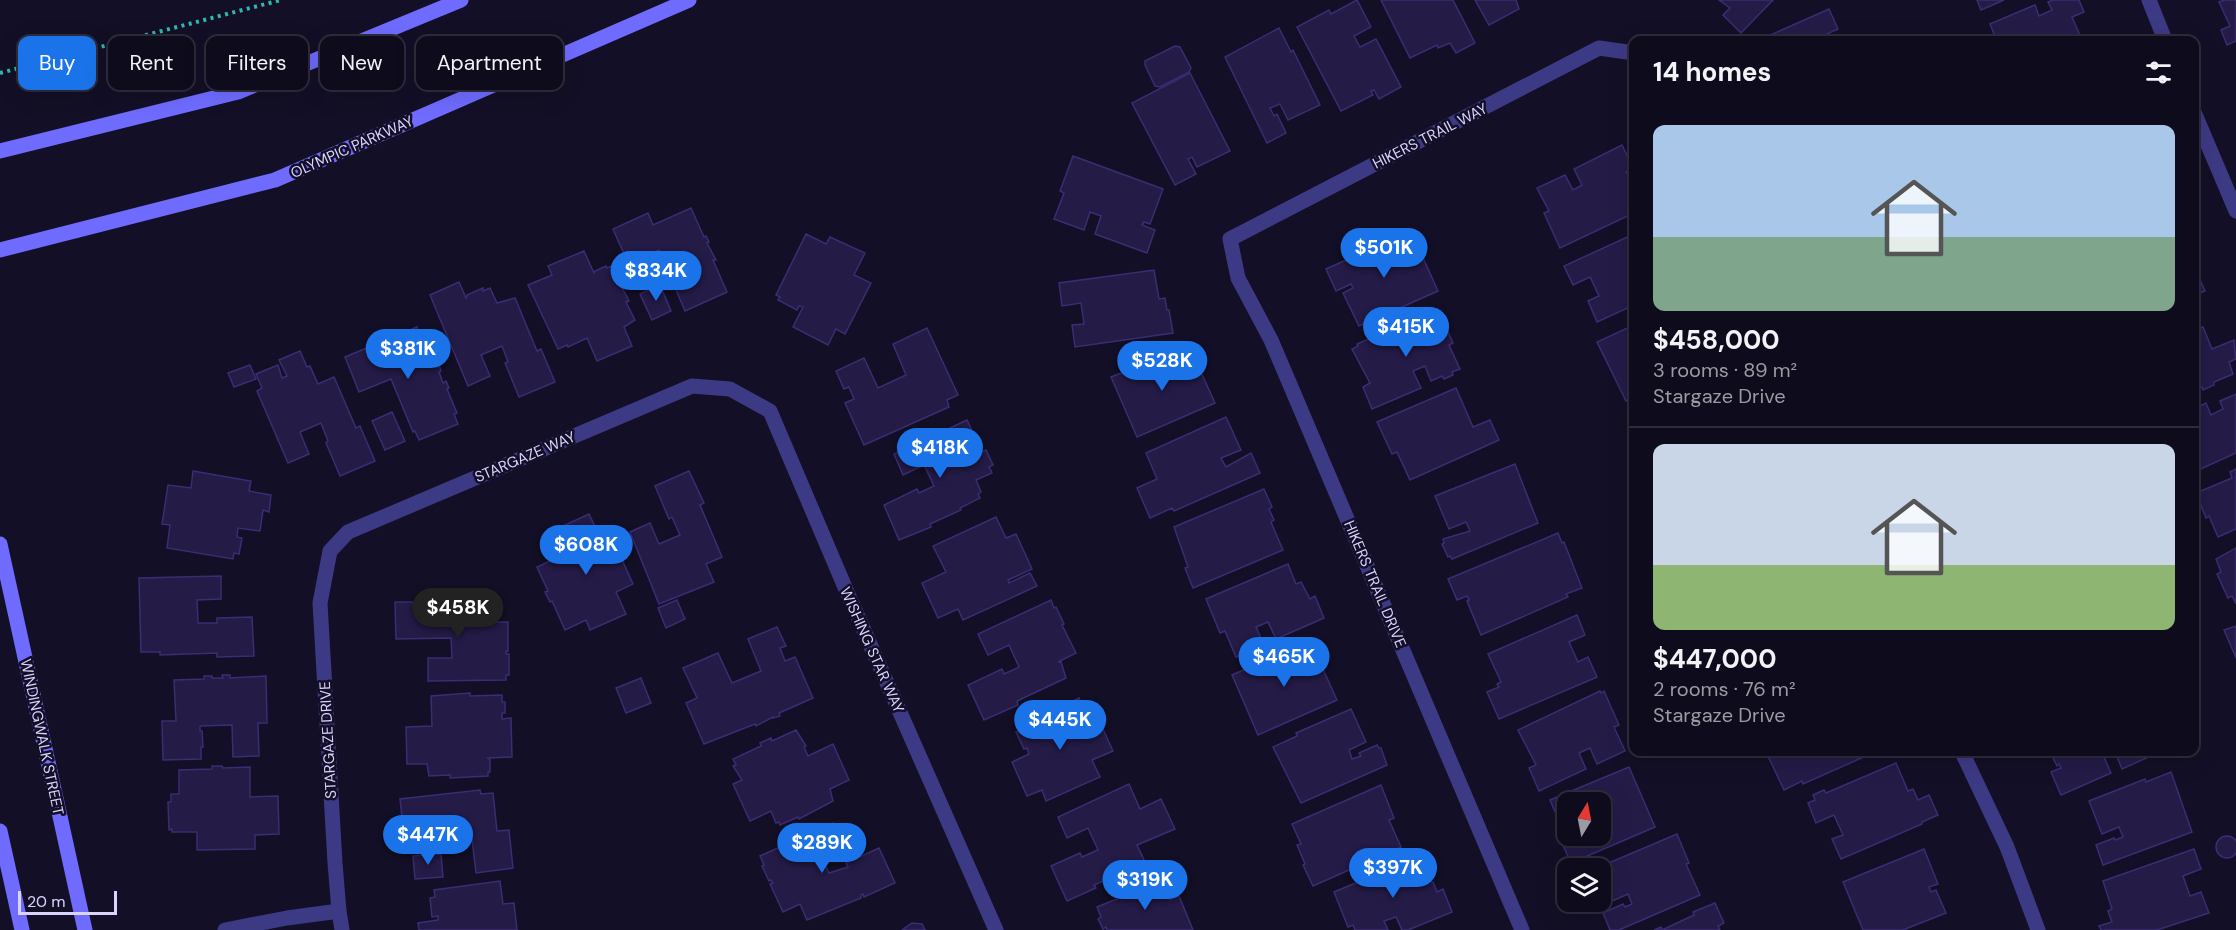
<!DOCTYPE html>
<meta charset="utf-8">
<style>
:root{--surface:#0e0b1c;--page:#1c1929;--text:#f1f3f6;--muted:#9b9ba3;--line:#2e2b3b;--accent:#1a73e8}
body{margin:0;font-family:"DM Sans",sans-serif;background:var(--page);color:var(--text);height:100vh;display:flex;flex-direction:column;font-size:22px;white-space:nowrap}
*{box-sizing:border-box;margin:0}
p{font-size:20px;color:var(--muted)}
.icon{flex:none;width:33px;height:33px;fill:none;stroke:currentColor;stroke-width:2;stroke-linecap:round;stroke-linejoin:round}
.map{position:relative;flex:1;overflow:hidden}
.drawer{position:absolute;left:1629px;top:36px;width:570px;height:720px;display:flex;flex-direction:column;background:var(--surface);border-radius:12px;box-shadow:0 6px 24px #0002,0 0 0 2px var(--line)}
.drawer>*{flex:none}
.guide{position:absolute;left:18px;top:36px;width:570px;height:54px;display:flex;gap:12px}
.needle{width:39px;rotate:10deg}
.fabs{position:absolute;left:1557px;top:792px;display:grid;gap:12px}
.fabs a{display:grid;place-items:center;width:54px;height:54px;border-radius:12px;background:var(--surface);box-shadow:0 6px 24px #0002,0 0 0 2px var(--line);font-size:30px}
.scale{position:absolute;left:18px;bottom:15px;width:99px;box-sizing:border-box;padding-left:6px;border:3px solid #d9d4ff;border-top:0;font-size:16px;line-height:21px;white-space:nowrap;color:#d9d4ff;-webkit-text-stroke:4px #130f26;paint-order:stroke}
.price{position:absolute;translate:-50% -51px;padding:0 14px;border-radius:21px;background:var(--accent);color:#fff;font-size:20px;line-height:39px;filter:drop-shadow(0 2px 3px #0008)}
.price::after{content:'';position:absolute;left:50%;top:36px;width:18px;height:14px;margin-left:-9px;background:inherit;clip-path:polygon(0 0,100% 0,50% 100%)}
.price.on{background:#222;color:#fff}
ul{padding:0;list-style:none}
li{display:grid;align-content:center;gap:12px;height:318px;padding:0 24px}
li+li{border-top:2px solid var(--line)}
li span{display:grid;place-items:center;height:186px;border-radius:12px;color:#555}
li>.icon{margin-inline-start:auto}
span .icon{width:108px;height:108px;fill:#fffc;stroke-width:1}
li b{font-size:26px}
h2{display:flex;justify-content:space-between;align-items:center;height:72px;padding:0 24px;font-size:26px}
.pill{padding:0 21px;border-radius:12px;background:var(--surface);box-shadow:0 6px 24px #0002,0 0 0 2px var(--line);font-size:21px;line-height:54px}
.pill.on{background:var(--accent);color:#fff}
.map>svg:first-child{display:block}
.building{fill:#241b47;stroke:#3b2d73;stroke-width:1.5}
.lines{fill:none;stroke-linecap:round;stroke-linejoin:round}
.path{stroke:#2fb8b0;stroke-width:4;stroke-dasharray:3 4.5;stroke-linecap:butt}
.street{stroke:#3d3a85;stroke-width:15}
.secondary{stroke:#6f6bff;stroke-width:15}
.labels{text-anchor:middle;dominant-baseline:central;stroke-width:5;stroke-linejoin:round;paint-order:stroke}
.street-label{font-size:15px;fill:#d9d4ff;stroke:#130f26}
</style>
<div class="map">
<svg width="2236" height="930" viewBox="0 0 2236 930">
<rect width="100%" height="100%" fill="#130f26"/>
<g class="building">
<polygon points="1357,0 1371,27 1354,36 1360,47 1376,39 1401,87 1379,99 1374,90 1371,91 1373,95 1341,111 1297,27 1329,10 1331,14"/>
<polygon points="1381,0 1453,0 1475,43 1456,53 1450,43 1438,48 1437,45 1410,58"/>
<polygon points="1475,0 1516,0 1519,9 1489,25"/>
<polygon points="1719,0 1773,0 1741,33 1723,15 1730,8"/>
<polygon points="1977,0 2004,0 1981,10"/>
<polygon points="2053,0 2079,0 2084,12 2072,17 2082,40 1992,40 1996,39 1990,24 2035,5 2039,16 2052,10 2048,2"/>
<polygon points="2225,0 2236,0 2236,41 2227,45 2221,30 2230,26 2219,2"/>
<polygon points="1829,9 1838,29 1822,36 1824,40 1759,40"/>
<polygon points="1279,28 1291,52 1293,50 1320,105 1288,120 1280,104 1270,108 1274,116 1277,114 1286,133 1267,143 1225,57"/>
<polygon points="1175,46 1180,47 1191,68 1189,72 1160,87 1155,86 1145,65 1145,61"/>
<polygon points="1190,73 1230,151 1197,167 1192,157 1188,159 1196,174 1175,185 1132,103"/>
<polygon points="1622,145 1633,168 1626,172 1634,185 1634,213 1560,248 1544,213 1549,211 1537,188 1565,175 1573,190 1582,185 1574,169"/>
<polygon points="1073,156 1163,189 1150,224 1144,222 1142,225 1155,230 1147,253 1095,234 1101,216 1090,212 1084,230 1054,219 1064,193 1060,191"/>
<polygon points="691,208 704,237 706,236 709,242 707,243 716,260 713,260 727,292 685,311 659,250 654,252 655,254 628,263 613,229 648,213 653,225"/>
<polygon points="1411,231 1438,291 1359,326 1343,293 1353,288 1351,284 1336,291 1326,269"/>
<polygon points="806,234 826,244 830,237 865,253 854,275 871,283 845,334 836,329 828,345 793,327 803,307 799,306 797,310 778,300 780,297 776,295"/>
<polygon points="1634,234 1634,305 1597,322 1588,301 1599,296 1590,277 1573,285 1564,266"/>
<polygon points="584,251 594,273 595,271 606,266 607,268 611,266 629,301 626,302 635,320 624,327 632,346 597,361 587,338 568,347 567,345 558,349 528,285 552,275 548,266"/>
<polygon points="1154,270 1159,299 1165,298 1167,310 1169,310 1173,333 1075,347 1072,325 1084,324 1081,303 1062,306 1059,283"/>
<polygon points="2197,273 2205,291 2194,295 2194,274"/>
<polygon points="459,282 466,298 467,295 483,288 483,291 490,288 497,303 515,298 537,351 541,349 555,382 519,397 505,363 508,362 502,346 481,355 490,376 468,386 430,295"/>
<polygon points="660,285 671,311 652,320 640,294"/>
<polygon points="1438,309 1453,343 1449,345 1460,369 1452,372 1453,375 1444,379 1442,376 1431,381 1425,366 1413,371 1421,388 1372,409 1363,387 1370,383 1352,349 1358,346 1357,344"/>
<polygon points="1634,325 1634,397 1626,401 1597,342"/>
<polygon points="417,327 422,338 424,336 436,365 439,364 441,371 439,372 443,383 446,381 449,388 447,389 457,413 454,414 458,424 419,440 415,431 413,432 391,379 359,392 345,357"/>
<polygon points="2203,327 2212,349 2234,340 2236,359 2229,362 2233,374 2214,382 2214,385 2203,390 2202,387 2194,390 2194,330"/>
<polygon points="927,328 958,395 947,400 949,407 864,445 845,403 854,399 849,387 844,389 836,371 864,358 878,388 906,375 893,344"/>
<polygon points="1185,345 1195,368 1191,369 1192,373 1200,370 1215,403 1137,437 1111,377 1178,351 1177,349"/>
<polygon points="300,351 307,367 310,366 318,384 334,377 356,428 360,426 375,461 340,476 326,443 328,441 321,423 300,432 309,454 288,463 257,391 262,388 256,374 278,365 282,378 287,376 279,360"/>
<polygon points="250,365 256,379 234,387 228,373"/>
<polygon points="1456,388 1473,427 1490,420 1499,440 1410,480 1397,452 1392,454 1377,422"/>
<polygon points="2236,394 2236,453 2194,472 2194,409 2206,403 2211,415 2223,409 2220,401"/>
<polygon points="392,412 405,441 385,450 372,421"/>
<polygon points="1226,417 1241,450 1221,458 1226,467 1251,453 1260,473 1174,511 1172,508 1150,518 1137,488 1157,479 1146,453"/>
<polygon points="967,420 982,452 986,450 993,465 989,467 992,473 976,480 981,492 978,494 980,498 960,508 961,510 930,524 931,527 899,540 884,505 917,489 919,493 934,486 924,465 903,475 894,454"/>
<polygon points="1515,464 1538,523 1452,559 1450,556 1448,557 1442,544 1444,543 1443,539 1470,531 1466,522 1449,529 1435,496"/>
<polygon points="2236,469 2236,529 2218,537 2209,516 2206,518 2196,493 2232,478 2230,472"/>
<polygon points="193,471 251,481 249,491 271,495 269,512 263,510 260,531 238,528 237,537 242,538 239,554 234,553 233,559 167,548 170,525 162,524 168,485 191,488"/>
<polygon points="689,471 704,503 700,505 722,557 706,564 714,582 659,604 630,532 650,523 659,544 680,535 672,517 669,519 655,486"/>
<polygon points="1264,489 1272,507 1269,509 1274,520 1271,522 1283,550 1193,588 1185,568 1188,567 1174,527"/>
<polygon points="589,514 599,535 609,531 633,584 616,592 626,614 590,630 586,620 565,630 552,601 550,602 545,592 548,591 537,567 565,554 554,530"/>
<polygon points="996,517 1006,538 1016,534 1032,569 1008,580 1009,583 1030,573 1037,586 963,620 958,609 938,618 922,583 946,572 933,546"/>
<polygon points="1558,533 1562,543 1564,542 1582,588 1566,594 1568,597 1481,635 1467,601 1469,600 1467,596 1457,600 1448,579"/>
<polygon points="2236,548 2236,604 2232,596 2228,598 2217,574 2221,572 2216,559"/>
<polygon points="1288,564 1296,584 1301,582 1310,599 1315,596 1324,618 1276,639 1268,622 1256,627 1264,645 1236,657 1225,631 1220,633 1206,599"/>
<polygon points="221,576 221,599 197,600 198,623 217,623 217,618 252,617 254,656 217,657 217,653 160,655 160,652 141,652 139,578"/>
<polygon points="677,600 685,619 666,628 658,608"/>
<polygon points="1051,600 1054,608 1056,607 1064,624 1062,625 1076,653 1058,662 1061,662 1066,678 1017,701 1018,705 984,720 968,685 1002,669 1004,674 1019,667 1009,645 988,655 978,634"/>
<polygon points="395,602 464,602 464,604 487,605 487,609 490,609 490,622 508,622 508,651 506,651 506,654 509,654 509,675 506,675 506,680 428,681 428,658 452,658 451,638 396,639"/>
<polygon points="1577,615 1585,635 1569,642 1578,662 1588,657 1597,677 1499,719 1487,692 1499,687 1497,684 1501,682 1488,654"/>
<polygon points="2236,626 2236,658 2224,630"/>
<polygon points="777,627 786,646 780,648 785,661 795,657 813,698 779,713 780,716 773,718 773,717 756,726 755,724 704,744 686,703 697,698 683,668 718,653 732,683 761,671 748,639"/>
<polygon points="1307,642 1317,665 1311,668 1313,671 1322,667 1337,700 1258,735 1232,675"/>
<polygon points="222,675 230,675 230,678 266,676 267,723 258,723 259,756 233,757 232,725 200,726 200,731 202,731 203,747 201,747 201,759 163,760 162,721 176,721 174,680 204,679 204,676 212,676 212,678 223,678"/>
<polygon points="641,678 651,703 626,713 616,688"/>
<polygon points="1600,691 1601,693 1604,691 1619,725 1614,727 1625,751 1597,764 1590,748 1579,753 1586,769 1539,791 1529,768 1536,765 1518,730"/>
<polygon points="470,693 470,696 502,695 502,702 505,702 505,713 502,713 502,719 511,718 512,757 487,758 490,759 490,772 488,772 488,776 450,778 450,775 429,776 427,764 407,764 406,727 432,726 431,696"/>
<polygon points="1079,698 1089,720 1097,716 1113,751 1092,760 1100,777 1046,801 1042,790 1027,796 1012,762 1029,754 1027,748 1024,749 1016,732 1020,731 1018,726"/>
<polygon points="1351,709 1366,742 1349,750 1352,759 1361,756 1359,753 1377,745 1379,748 1381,748 1387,765 1301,803 1273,747 1297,736 1296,733"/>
<polygon points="796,730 806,746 804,747 808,756 833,744 849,780 830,789 833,801 799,819 798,817 780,825 779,822 776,823 771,811 750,821 733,784 742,780 733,766 736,765 733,759 761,746 760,743 771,738 772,741"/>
<polygon points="1766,752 1875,752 1803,784 1802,781 1784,790"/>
<polygon points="2050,752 2149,752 2151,756 2122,769 2115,752 2104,757 2111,773 2061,795 2051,772 2061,768 2059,764 2057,766"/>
<polygon points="1896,763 1908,791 1913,789 1918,800 1929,795 1938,815 1922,822 1922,824 1841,859 1832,839 1843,835 1834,815 1816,823 1808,803 1815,800 1813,795 1824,790 1826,793"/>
<polygon points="212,766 222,766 223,768 250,767 250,797 278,796 279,834 255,835 255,849 197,850 197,832 172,832 172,829 169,830 168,802 171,802 171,794 179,794 179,770 212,769"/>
<polygon points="1629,767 1655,827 1571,863 1561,841 1574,836 1600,836 1600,802 1568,802 1568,833 1565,835 1550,800"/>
<polygon points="2171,772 2192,832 2103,865 2096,845 2114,838 2115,840 2123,837 2119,827 2102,834 2089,801 2145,779 2146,782"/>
<polygon points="1129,784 1140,809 1161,799 1175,829 1137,845 1145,862 1094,885 1096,888 1067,901 1051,866 1080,853 1082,857 1098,850 1088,828 1067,838 1058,817"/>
<polygon points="1381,785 1394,818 1389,820 1401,847 1313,886 1303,865 1305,864 1297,845 1301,844 1292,824"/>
<polygon points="480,790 481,794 493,793 497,831 509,830 513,868 476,873 472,839 414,845 414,843 405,844 400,799"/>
<polygon points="833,823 843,844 820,854 829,873 848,867 846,863 879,848 895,883 864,897 863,894 861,895 861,898 807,920 800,904 783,912 770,884 773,883 771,880 769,881 762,866 764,865 760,856"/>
<polygon points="1677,834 1689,863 1686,864 1700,895 1619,930 1610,930 1603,913 1623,904 1625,907 1632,904 1628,894 1610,902 1600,881 1600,868 1597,868"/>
<circle cx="2227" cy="847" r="11"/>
<polygon points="1924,849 1938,884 1929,887 1931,892 1936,890 1946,913 1903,930 1863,930 1843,882"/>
<polygon points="2194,849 2201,869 2183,876 2190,896 2201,892 2209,913 2157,930 2101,930 2099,926 2112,922 2108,911 2112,909 2103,881"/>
<polygon points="441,854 443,877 415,879 413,856"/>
<polygon points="1418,857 1427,877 1429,876 1431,882 1433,882 1437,892 1443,889 1452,912 1408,930 1402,930 1396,917 1384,921 1388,930 1355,930 1353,925 1348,927 1334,892"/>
<polygon points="1161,879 1163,884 1166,883 1170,893 1168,894 1170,900 1179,896 1193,930 1107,930 1106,927 1103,929 1098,919 1101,917 1097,907 1122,897 1120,894 1131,889 1132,892"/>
<polygon points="500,881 503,904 514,903 517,930 419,930 418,923 438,920 438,916 432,917 430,898 435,897 434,890"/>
<polygon points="1715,903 1724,923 1718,926 1720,930 1654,930 1661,927 1662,930 1694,915 1693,912"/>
<polygon points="912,923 922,924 925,930 902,930"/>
</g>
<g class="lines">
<polyline class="path" points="0,73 281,0"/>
<g class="street">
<polyline points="2149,0 2165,40"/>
<polyline points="2194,112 2236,211"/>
<polyline points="1962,752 2007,847 2038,930"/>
<polyline points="225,930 287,918 339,911"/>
<polyline points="342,930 339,911 335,863 320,603 330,551 348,532 692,386 730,389 770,411 847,592 996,930"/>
<polyline points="1522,930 1271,340 1238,278 1230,239 1599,48 1634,53"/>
</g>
<g class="secondary">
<polyline points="0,151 238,92 461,0"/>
<polyline points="0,250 275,180 689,0"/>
<polyline points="0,544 85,930"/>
<polyline points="0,831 22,930"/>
</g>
</g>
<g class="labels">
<g class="street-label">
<text transform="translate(1430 136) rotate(-27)">HIKERS TRAIL WAY</text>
<text transform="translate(352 147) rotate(-24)">OLYMPIC PARKWAY</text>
<text transform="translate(525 457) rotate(-23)">STARGAZE WAY</text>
<text transform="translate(1375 584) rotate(67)">HIKERS TRAIL DRIVE</text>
<text transform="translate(872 650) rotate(66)">WISHING STAR WAY</text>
<text transform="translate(42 737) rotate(78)">WINDINGWALK STREET</text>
<text transform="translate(328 740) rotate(-93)">STARGAZE DRIVE</text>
</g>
</g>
</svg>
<div class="fabs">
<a><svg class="needle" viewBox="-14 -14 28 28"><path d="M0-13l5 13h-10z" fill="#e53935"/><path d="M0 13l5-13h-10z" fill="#9b9ba3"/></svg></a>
<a><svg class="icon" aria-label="layers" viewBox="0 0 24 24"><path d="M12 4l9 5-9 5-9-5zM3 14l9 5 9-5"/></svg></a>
</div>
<div class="scale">20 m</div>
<b class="price" style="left:1384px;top:279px">$501K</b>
<b class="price" style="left:656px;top:302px">$834K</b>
<b class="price" style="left:1406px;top:358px">$415K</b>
<b class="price" style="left:408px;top:380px">$381K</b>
<b class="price" style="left:1162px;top:392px">$528K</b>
<b class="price" style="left:940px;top:479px">$418K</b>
<b class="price" style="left:586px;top:576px">$608K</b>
<b class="price on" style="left:458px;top:639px">$458K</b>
<b class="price" style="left:1284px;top:688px">$465K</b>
<b class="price" style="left:1060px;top:751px">$445K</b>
<b class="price" style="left:428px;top:866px">$447K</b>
<b class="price" style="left:822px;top:874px">$289K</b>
<b class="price" style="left:1393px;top:899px">$397K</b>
<b class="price" style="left:1145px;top:911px">$319K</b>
<div class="guide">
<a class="pill on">Buy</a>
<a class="pill">Rent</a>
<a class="pill">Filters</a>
<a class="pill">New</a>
<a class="pill">Apartment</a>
</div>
<section class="drawer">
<h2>14 homes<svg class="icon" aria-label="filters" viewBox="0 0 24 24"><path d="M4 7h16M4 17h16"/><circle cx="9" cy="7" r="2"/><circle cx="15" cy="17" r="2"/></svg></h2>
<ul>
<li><span style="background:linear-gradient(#a9c7e8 60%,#7fa58c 0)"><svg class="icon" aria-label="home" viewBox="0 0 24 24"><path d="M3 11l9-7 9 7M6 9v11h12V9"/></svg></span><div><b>$458,000</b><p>3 rooms · 89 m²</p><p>Stargaze Drive</p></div></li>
<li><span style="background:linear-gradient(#c9d6e8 65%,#8fb573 0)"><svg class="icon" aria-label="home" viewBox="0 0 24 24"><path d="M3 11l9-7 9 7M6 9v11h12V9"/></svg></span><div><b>$447,000</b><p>2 rooms · 76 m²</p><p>Stargaze Drive</p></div></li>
</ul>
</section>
</div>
